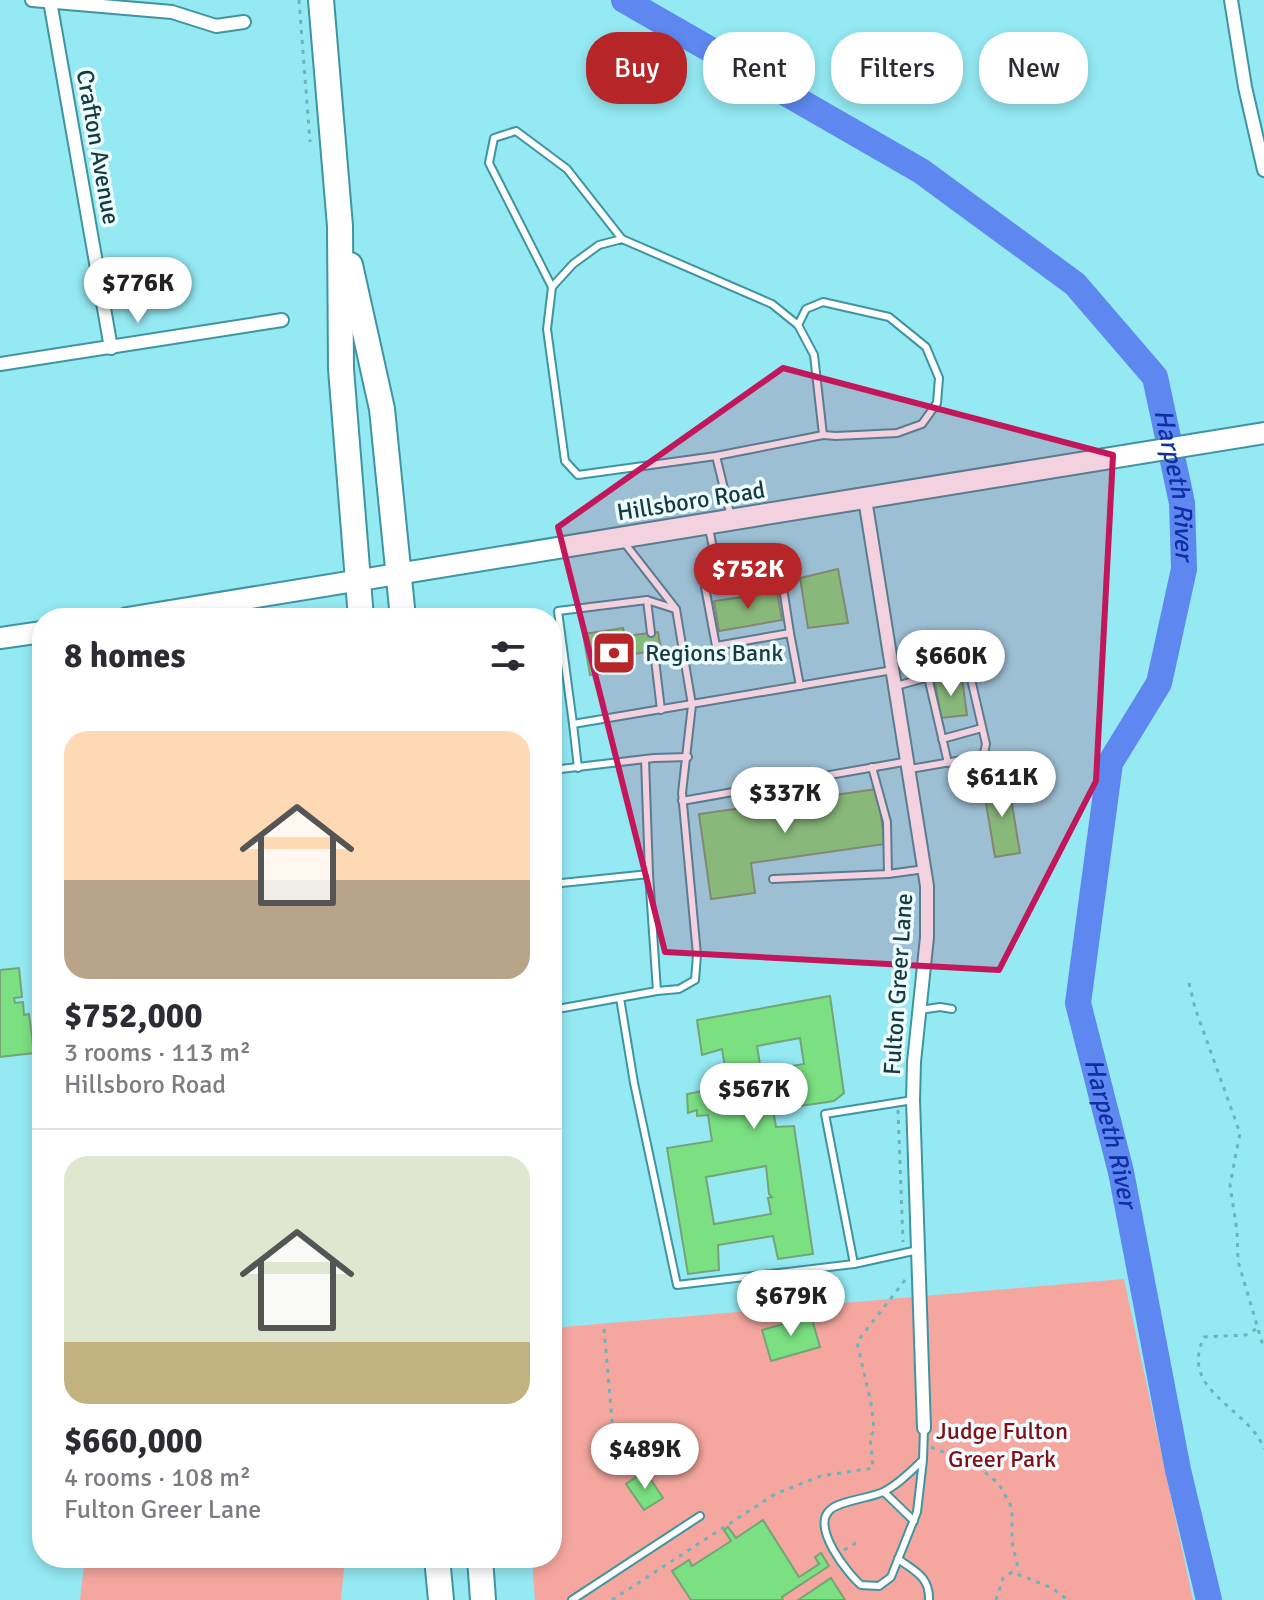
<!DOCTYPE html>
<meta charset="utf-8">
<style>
:root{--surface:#fff;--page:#f7f7f7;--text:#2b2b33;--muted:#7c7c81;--line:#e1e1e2;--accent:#b62629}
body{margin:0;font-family:Signika,sans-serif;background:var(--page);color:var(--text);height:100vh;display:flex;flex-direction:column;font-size:30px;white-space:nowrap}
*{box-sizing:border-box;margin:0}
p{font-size:26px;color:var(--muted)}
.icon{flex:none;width:44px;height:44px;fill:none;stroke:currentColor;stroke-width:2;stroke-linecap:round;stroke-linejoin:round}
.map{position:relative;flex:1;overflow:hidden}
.side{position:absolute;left:32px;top:608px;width:530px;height:960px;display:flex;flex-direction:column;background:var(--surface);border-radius:32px;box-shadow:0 4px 12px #0003}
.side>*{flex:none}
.banner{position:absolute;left:586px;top:32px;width:558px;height:72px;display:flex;gap:16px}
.price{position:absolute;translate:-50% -68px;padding:0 18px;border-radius:28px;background:#fff;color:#222;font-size:26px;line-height:52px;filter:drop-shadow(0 2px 4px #0008)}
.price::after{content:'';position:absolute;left:50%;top:48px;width:24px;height:18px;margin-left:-12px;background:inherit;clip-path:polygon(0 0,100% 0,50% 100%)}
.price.selected{background:var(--accent);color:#fff}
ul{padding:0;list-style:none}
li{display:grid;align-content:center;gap:16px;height:424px;padding:0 32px}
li+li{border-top:2px solid var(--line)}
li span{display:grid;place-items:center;height:248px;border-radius:24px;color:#555}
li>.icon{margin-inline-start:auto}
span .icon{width:144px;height:144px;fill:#fffc;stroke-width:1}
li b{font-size:34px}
h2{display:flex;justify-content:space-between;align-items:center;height:96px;padding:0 32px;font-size:34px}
.pill{padding:0 28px;border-radius:32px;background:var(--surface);box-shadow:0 4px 12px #0003;font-size:28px;line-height:72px}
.pill.selected{background:var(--accent);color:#fff}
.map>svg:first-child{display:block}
.green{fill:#f5a79f}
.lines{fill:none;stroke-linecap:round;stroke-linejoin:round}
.river{stroke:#5e88f0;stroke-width:26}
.building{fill:#7ae082;stroke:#75a477;stroke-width:2;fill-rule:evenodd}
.lane-casing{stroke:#3f959f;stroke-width:10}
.street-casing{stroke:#3f959f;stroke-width:16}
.primary-casing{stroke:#3f959f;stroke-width:24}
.highway-casing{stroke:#3f959f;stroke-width:28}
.path{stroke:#6db3bb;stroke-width:3;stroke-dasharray:4 6;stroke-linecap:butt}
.lane{stroke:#fff;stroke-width:6}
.street{stroke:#fff;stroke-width:12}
.primary{stroke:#fff;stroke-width:20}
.highway{stroke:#fff;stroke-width:24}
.marked{fill:#c2185b;fill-opacity:0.2;stroke:#c2185b;stroke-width:6;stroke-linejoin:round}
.labels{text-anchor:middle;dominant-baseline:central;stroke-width:7;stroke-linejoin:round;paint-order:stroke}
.street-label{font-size:24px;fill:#163a3e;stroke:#edfdff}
.poi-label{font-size:24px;fill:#163a3e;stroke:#edfdff;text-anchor:start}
.park-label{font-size:24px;fill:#870d15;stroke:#edfdff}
.water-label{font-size:26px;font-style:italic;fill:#112ea5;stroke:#edfdff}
</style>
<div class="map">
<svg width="1264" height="1600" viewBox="0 0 1264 1600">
<rect width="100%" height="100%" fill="#94e9f3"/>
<g class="green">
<polygon points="1124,1279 1193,1600 535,1600 532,1558 552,1558 552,1328"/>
<polygon points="85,1558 345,1558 341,1600 80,1600"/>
</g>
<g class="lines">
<path class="river" id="s1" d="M624,0l297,171 154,113 80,93 27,126 2,66 -25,114 -49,80 -32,240 43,169 57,298 31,130"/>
</g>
<g class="building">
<polygon points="838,569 848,623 808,628 800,578"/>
<polygon points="777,592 782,620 719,631 714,601"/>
<polygon points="623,628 625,636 658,632 661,650 627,655 630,669 590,675 583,634"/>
<polygon points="962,678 967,715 941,718 935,682"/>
<polygon points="1008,780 1020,853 995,857 983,785"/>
<polygon points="877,789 885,844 751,863 755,893 711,899 699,814"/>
<polygon points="19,968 22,997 14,998 15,1003 23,1002 24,1015 29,1014 34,1053 0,1057 0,970"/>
<path d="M830,996l14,97 -10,8 -61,9 3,17 18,-1 19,128 -35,5 -5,-23 -55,9 1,25 -31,4 -21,-126 45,-7 -4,-26 -11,1v-6l-9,3 -1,-19 41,-8 -6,-37 -20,6 -5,-35zM800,1038l4,26 -43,7 -4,-25zM766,1166l3,28 3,3 -4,1 3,16 -57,10 -8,-47z"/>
<polygon points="811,1316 820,1347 771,1361 762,1330"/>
<polygon points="645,1471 663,1498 644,1510 626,1484"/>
<polygon points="763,1520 799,1577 819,1564 815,1557 821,1553 829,1566 782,1597 783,1600 691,1600 672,1571 689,1560 692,1566 731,1541 724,1530 728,1527 736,1538"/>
<polygon points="831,1578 845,1600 798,1600"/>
</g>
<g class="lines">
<g class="lane-casing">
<g id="lane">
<polyline points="552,287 489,163 494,138 516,131 567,169 622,239"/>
<polyline points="798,325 806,309 823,302 889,317 926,347 939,378 937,403 922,424 897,433 836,436 823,435"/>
<polyline points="716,456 578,475 565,461 547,329 552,287 573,264 599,245 622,239 772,304 798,325 814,355 823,435 716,456 731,517"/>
<polyline points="709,528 720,584 705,587 716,646 790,633 800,686"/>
<polyline points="720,584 781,575 790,633"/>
<polyline points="647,600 651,633"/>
<polyline points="675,609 647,600 558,611 573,724 893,670"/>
<polyline points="654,651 661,710"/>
<polyline points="928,677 948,763"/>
<polyline points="896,686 954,670 963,671 971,679 986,744 984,753 980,757 910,769"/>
<polyline points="573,724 578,768"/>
<polyline points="942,739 982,728"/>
<polyline points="645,759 649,874"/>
<polyline points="872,767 887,822 888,874"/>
<polyline points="552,770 654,758 688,757"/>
<polyline points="682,801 909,761"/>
<polyline points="773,879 888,874 925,869"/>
<polyline points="552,884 649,874 657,991 679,989 695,980 697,955 682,793 692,705 676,609 623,541"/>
<polyline points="620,998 634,1083 677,1285 854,1264 918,1250"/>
<polyline points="552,1010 657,991"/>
<polyline points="920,1010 940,1007 952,1009"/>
<polyline points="854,1264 825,1114 913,1100"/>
<path d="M923,1460l-6,52 -26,65 -12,9 -18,-1c-14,-12 -50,-58 -31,-75 9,-9 40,-12 53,-18 15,-7 28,-21 40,-32l1,-32"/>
<polyline points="884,1492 914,1521"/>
<path d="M898,1559c17,12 32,18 31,41"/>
<polyline points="572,1600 700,1516"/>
</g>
</g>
<g class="street-casing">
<g id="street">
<polyline points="32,0 172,12 216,26 244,22"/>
<polyline points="1231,0 1245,87 1264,170"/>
<polyline points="50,1 111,348"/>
<polyline points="0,364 282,320"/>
<polyline points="865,499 927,886 927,937 914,1062 913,1100 924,1428"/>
</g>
</g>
<g class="primary-casing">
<g id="primary">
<polyline points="127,618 1264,433"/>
<polyline points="0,638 42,632"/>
</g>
</g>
<g class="highway-casing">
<g id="highway">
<polyline points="321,0 340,226 341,369 361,618"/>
<polyline points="350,265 382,409 403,618"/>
<polyline points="437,1558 441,1600"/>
<polyline points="480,1558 483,1600"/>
</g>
</g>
<g class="path">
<polyline points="299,0 310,142"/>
<polyline points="1189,983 1195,1008 1240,1133 1230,1185 1237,1231 1238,1261 1264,1349"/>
<polyline points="898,1110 903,1242"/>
<polyline points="604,1329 616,1466"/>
<path d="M1256,1329l-10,6 -42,2c-26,55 45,70 60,112"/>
<polyline points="931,1447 976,1465 999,1484 1012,1508 1012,1542 1019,1572"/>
<polyline points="615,1457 648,1435 657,1449"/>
<polyline points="844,1550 861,1540"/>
<polyline points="612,1600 775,1494 821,1476 873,1468 870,1437 874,1431 872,1408 857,1342 905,1280"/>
<polyline points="996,1600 1003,1578 1012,1572 1052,1588 1068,1600"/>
</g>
<use href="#lane" class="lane"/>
<use href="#street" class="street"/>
<use href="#primary" class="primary"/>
<use href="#highway" class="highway"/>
</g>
<path class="marked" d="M783,368l330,87 -17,326 -97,189 -334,-18 -107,-425z"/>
<defs>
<g id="bank-square" transform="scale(2.3)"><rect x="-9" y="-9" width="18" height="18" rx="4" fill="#b62629" stroke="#edfdff"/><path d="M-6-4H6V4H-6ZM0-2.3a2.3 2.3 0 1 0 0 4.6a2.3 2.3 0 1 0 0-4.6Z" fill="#fff"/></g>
</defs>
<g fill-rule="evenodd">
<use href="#bank-square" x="614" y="653"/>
</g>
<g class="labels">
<g class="street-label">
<text transform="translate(98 147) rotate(80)">Crafton Avenue</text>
<text transform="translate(691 501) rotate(-9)">Hillsboro Road</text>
<text transform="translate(898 984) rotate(-86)">Fulton Greer Lane</text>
</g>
<g class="poi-label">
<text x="645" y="653">Regions Bank</text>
</g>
<g class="park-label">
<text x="1002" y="1431">Judge Fulton<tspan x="1002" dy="28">Greer Park</tspan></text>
</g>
<g class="water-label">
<text stroke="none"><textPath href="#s1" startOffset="766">Harpeth River</textPath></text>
<text stroke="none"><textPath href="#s1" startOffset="1438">Harpeth River</textPath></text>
</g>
</g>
</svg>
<b class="price" style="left:138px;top:325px">$776K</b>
<b class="price selected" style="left:748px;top:611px">$752K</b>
<b class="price" style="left:951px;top:698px">$660K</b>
<b class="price" style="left:1002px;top:819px">$611K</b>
<b class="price" style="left:785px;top:835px">$337K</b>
<b class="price" style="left:754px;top:1131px">$567K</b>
<b class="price" style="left:791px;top:1338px">$679K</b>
<b class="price" style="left:645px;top:1491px">$489K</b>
<div class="banner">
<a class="pill selected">Buy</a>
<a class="pill">Rent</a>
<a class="pill">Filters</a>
<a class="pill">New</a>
</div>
<section class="side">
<h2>8 homes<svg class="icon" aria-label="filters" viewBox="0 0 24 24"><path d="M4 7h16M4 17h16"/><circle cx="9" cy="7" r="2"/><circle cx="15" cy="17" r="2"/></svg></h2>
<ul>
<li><span style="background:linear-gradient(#ffd9b3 60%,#b9a48a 0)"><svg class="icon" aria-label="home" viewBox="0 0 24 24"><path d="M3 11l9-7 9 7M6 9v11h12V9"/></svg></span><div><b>$752,000</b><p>3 rooms · 113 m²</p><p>Hillsboro Road</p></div></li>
<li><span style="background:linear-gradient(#dfe7d0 75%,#c2b280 0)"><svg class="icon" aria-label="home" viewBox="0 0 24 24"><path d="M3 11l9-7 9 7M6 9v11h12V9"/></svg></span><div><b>$660,000</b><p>4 rooms · 108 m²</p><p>Fulton Greer Lane</p></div></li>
</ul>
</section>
</div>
